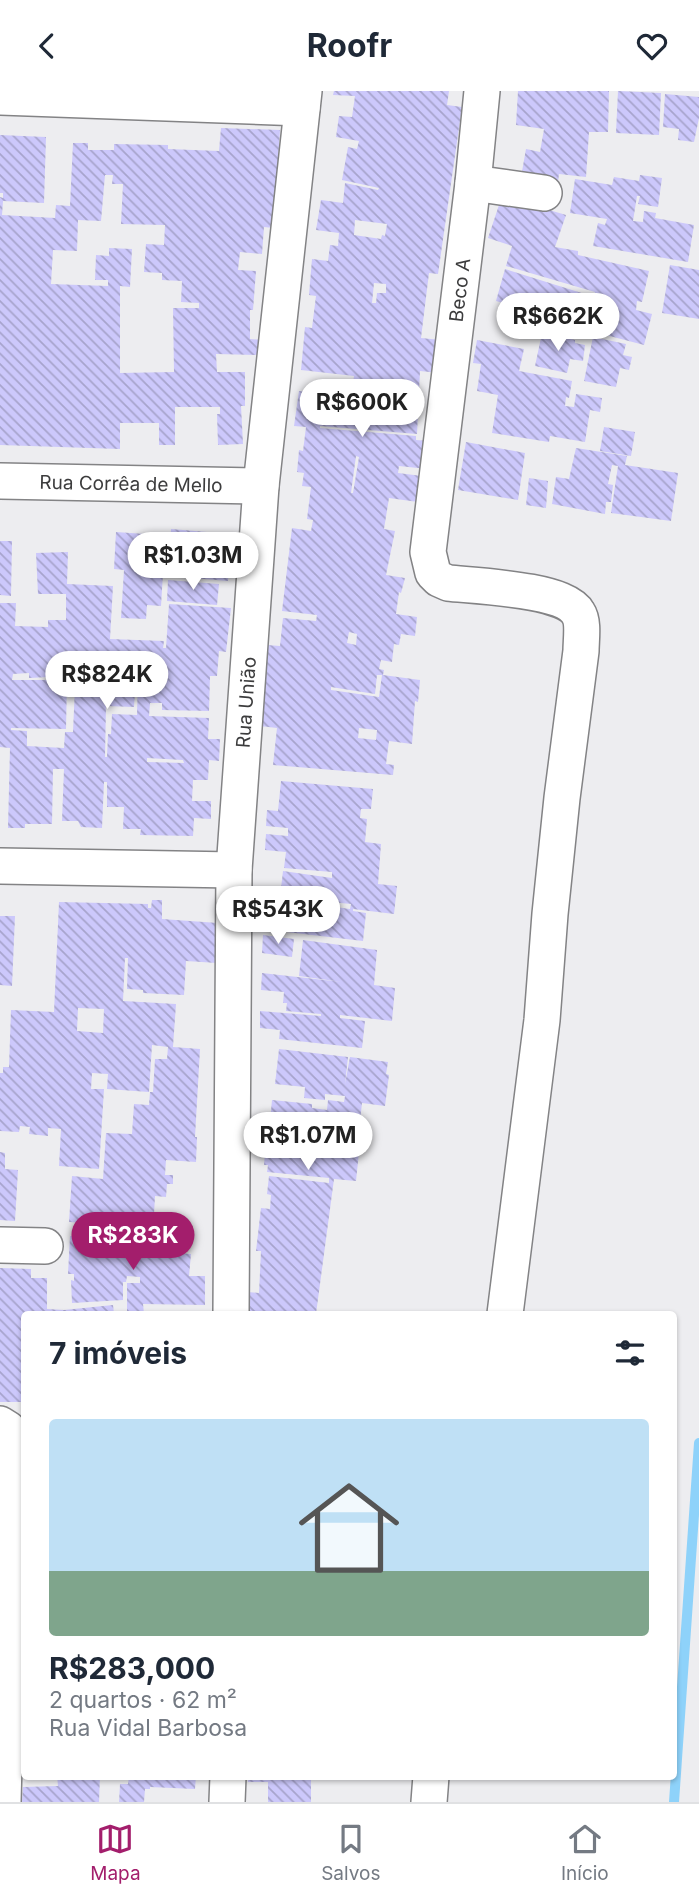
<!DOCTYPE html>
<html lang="pt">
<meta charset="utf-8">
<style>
:root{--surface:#fff;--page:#f6f6f7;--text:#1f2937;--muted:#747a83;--line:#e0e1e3;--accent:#a31e6c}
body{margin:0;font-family:Inter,sans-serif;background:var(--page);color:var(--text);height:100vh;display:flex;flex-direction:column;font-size:26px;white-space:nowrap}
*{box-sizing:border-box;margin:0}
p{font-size:23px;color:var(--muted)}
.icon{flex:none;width:38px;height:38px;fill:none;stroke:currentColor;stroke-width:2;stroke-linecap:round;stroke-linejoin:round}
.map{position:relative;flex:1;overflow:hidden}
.side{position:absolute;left:21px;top:1220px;width:656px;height:469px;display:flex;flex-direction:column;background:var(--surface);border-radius:7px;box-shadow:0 2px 5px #0004}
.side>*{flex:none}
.price{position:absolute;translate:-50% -60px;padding:0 16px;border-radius:24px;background:#fff;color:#222;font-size:23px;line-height:46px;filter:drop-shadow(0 2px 4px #0008)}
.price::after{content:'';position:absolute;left:50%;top:42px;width:21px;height:16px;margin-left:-10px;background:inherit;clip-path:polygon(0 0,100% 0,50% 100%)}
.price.on{background:var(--accent);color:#fff}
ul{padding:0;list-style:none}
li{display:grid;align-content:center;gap:14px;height:371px;padding:0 28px}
li span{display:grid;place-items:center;height:217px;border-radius:7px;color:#555}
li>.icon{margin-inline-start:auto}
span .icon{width:126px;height:126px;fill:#fffc;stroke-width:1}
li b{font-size:30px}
h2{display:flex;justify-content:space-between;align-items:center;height:84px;padding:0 28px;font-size:30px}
header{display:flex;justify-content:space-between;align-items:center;height:91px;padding:0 28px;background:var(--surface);font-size:32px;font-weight:700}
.tabs{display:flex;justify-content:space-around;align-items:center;height:98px;border-top:2px solid var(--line);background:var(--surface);font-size:19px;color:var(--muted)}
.tabs a{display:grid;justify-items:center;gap:4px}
.tabs .on{color:var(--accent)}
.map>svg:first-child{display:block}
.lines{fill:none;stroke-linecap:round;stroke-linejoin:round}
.stream{stroke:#8ed2fa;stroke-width:10}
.building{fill:url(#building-back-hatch);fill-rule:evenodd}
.minor-casing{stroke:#838385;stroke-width:38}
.minor{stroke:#fff;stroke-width:35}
.labels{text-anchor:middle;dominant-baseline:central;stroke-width:6;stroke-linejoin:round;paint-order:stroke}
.street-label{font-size:19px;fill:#3c3c3d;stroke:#fff}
</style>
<header><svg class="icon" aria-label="back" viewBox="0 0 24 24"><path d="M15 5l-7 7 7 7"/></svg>Roofr<svg class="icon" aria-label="heart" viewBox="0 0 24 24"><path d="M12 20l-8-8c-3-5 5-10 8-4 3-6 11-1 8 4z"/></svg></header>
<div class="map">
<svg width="699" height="1711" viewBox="0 0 699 1711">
<defs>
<pattern id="building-back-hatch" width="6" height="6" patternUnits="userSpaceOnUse" patternTransform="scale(1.75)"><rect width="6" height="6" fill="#ccc8fb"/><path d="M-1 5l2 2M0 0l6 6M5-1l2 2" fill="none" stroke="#a7a4cc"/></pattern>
</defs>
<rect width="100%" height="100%" fill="#ededf0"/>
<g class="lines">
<polyline class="stream" points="674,1711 699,1352"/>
</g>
<g class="building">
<path d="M334,0h115l-2,14 15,2 -24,167 -9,-1 -8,65 20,2 -2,33 -19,-2 -3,63 -97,-8v2l96,8v4l14,1 -3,28 -28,-3 -1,7 24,3 -4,26 -29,-4 -5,31 11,2 -9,44 19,3 -4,15 -2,-1 -3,22 21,3 -2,19 -14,-2 -2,11 -5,-1 -2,18 -11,-2 -2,9 5,1 -1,5 37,5 -2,22 -3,-1 -3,43 -23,-3 -3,23 8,1 -1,10 -120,-10 4,-37 -17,-2 7,-81 13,1 3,-28 33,3 1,-6 -35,-4 10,-83 19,3 2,-11 -6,-1 4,-32 -9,-1 2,-13 -7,-1 2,-22 4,1 3,-24 -12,-1 5,-35 52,5 3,-20 -53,-6 4,-43 7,1 4,-32 -7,-1 3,-36 16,2 2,-16 8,1 1,-13 -23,-3 5,-30 22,3 2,-20 33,7 1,-2 -37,-8 6,-33 9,2 2,-8 -23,-4 3,-21 13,1 3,-21 -22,-1zM355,129l32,4 -2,12 -3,-1 -1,4 -27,-4zM374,192l12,1v9h-9l-1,10h-4zM356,365l3,1 -6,36h-2zM349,541l8,2 -1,11 -9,-2zM377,584h5l-3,22 -48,-7v-3l44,7zM359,637l18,2 -1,10 -18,-2z"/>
<polygon points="518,0 609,0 608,41 589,41 586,86 559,83 558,91 521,86 526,58 540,61 544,38 516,34"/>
<polygon points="618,0 661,2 659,44 616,42"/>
<polygon points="665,3 699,6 699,27 694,51 678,49 679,38 663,36"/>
<path d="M221,37l59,2 -6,98 -10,-1 -2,27 -22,-2 -2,18 18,1 -3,39h-3v29l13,1 -2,15 -45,-1 1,18h28v34h-4l2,38 -25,1 -1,-31h3v-7h-45v38h-16v-22h-39v26l-120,-4v-248l3,1v-5h-3v-58l46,2 -2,66 -41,-2 -1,14 53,3 1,-13 14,1 3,-63h15v7h26v-6l54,1v4l51,2zM105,84h8l-1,9h11l-2,40 44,1 -1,20 -18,-1 -2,28 18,1v7l20,1 -1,21 18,1v5h-26l1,64 -54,1v-87l10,1 2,-38 -23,-1v8l-13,-1 -1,25h13v6l-57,-2 2,-34 24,1 1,-31 23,1z"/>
<polygon points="640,84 662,87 658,116 638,113 640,105 637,105 633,130 643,131 644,120 656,122 655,127 694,134 688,171 593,155 598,132 605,134 607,128 570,122 575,88 612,94 614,86 639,90"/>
<polygon points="502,105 566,124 555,156 578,160 578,164 649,180 642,211 637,210 636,219 652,223 644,254 602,243 604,233 593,230 595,222 592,221 586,243 537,231 539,222 496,210 505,178 588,204 587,207 593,208 595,201 506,175 512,155 488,147"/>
<polygon points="670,174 699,179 699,228 662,222"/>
<polygon points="542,242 575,249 575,252 585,254 583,270 570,268 567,282 535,275"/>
<polygon points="593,246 626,253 623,264 632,266 629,279 620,277 616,296 584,290"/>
<polygon points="477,249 524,258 519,280 572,290 569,307 566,306 565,315 574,316 576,303 602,307 600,321 590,319 585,351 550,345 549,351 492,342 498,304 477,300 481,273 473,272"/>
<polygon points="604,336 635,341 631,365 600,360"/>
<polygon points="466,351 525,362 518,409 458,399"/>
<polygon points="576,357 627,365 625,374 678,382 671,430 611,422 618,375 612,374 608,393 613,394 611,411 606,411 605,423 552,413 556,386 569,388"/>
<polygon points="529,387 548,390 546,417 526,414"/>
<polygon points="171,438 231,443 228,490 168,485"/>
<polygon points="116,441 145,443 150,449 165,450 161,515 147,514 146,528 121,527 124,479 114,478"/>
<polygon points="0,450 12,450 11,505 0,504"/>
<path d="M68,461l-1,32 46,2 -3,53 54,2 -1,7h3l3,-44 62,4 -5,44 -7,-1 -2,25h-7l-1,35 -47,-1v-7h-12l-1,13 60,2 -1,21h12l-1,22 -10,-1 -1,20h-15l-1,21h19v18l-17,-1 -1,18 -53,-1 1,-6h-18l1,-22h-17v-25h-3l-2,46 -21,-1 -3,-6h-16l2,-52h-11l-1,55h-27v4h-17l2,-80 -10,-1v-144h16l-1,23 33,1v-7h18v-26h-28l-2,-41zM65,572h11l-3,69h-8l-1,16 -37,-2v-15l-16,-1v-2l55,1 1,-49h-55l1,-6 16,-1v5l20,-1v-4l16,-1zM136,584h2l-1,40 -25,-1 -1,20h-3l-1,23h-2l1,-51 28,1zM147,667l36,2 1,3 -37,-1z"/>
<polygon points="168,489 219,493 217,514 167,510"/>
<polygon points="281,690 373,698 371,718 361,718 360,727 367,728 365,751 381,753 378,793 397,795 394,823 353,818 353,820 366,822 363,850 278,840 282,809 350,818 351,813 280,806 283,780 332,787 332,781 284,777 286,761 265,759 266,743 288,745 288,737 266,735 267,719 278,720"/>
<path d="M152,809h10v19l56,4 -1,40 -31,-2 -2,34 -41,-2v-3l-16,-1 1,-31h-3l-2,43 53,3 -3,43 27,2 -5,88h2l-1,25 -30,-2 -1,15h8v9h-6l-1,13 -11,-1 -2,37 -54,-2 1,-7 -31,-2 3,-46 31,3 3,-46 26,1 2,-30 15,1 1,-13h3l2,-33h12l1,-12 -16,-2 -3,47 -42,-3 1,-15 -16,-1 -1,16h13l-5,80 -40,-3 2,-37 -13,-1v8l-19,-2 1,-7 -10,-1 -1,6 -19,-1v-58h3v-6h6l2,-57 43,2 5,-110 89,2v4h3zM78,917l26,1 -1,24 -26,-2z"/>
<polygon points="0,825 15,825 12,895 0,894"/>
<polygon points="263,844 294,848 292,866 262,862"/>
<polygon points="303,849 377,859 374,894 395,897 392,930 340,924 340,927 365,930 362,957 279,948 280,939 260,937 260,920 321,925 321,923 286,920 287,912 283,912 284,901 261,899 262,882 342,891 299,885"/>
<polygon points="279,958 348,966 345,993 350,966 388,971 386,983 389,984 385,1015 362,1012 358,1048 341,1047 339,1059 359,1061 356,1090 334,1088 316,1223 247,1223 248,1201 259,1202 261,1160 256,1160 261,1117 270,1118 271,1104 267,1103 269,1085 329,1092 329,1087 267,1081 268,1074 264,1074 265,1062 255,1061 255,1040 269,1041 272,1009 312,1013 312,1017 327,1019 328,1009 344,1011 345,1005 325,1003 325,1009 304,1007 305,996 275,993"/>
<polygon points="0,1061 5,1062 5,1078 18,1079 15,1130 0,1129"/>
<polygon points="153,1144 175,1145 177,1162 191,1163 189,1185 205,1185 205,1214 143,1213 144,1223 127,1223 127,1192 140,1192 140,1186 127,1185 126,1191 123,1191 123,1209 72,1212 71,1189 74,1190 74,1183 68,1183 70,1145 121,1147 120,1156 129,1156 130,1150 141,1150 141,1145 153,1146"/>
<polygon points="0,1177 31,1178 31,1187 47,1187 47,1218 64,1219 113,1214 114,1223 24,1223 24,1311 0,1311"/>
<polygon points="57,1685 100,1685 99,1711 22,1711 23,1696 58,1695"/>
<polygon points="129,1685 196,1685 195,1698 150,1696 150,1698 145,1698 144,1711 119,1711 120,1693 128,1693"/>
<polygon points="248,1685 311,1685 311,1711 268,1711 268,1691 248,1691"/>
</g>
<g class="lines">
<g class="minor-casing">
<g id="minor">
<path d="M482,0l-9,92 -45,369 5,21 6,6 9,4c27,3 117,6 130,30 6,9 3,27 3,38l-19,147 -12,116 -8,106 -37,294"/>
<polyline points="0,6 302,17"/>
<polyline points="473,92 544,102"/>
<path id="s1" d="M0,390l261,5"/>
<polyline points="0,775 234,779"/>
<polyline points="0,1154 45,1155"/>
<path id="s2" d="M231,1223l3,-444 27,-384 43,-395"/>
<polyline points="0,1333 8,1338 12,1359 3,1711"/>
<polyline points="227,1711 228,1685"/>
<polyline points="429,1711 431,1685"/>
</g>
</g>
<use href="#minor" class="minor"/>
</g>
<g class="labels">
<g class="street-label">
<text transform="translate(460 199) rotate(-83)">Beco A</text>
<text stroke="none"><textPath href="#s1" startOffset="131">Rua Corrêa de Mello</textPath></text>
<text stroke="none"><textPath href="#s2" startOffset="612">Rua União</textPath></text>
</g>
</g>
</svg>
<b class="price" style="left:558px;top:262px">R$662K</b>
<b class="price" style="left:362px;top:348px">R$600K</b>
<b class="price" style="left:193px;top:501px">R$1.03M</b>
<b class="price" style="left:107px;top:620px">R$824K</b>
<b class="price" style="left:278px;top:855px">R$543K</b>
<b class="price" style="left:308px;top:1081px">R$1.07M</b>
<b class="price on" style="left:133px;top:1181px">R$283K</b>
<section class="side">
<h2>7 imóveis<svg class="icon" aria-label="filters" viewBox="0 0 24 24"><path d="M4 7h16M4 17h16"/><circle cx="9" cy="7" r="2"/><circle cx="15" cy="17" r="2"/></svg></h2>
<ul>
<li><span style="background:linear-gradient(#bfe0f5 70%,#7fa58c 0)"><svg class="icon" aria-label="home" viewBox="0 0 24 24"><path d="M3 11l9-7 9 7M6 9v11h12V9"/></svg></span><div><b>R$283,000</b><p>2 quartos · 62 m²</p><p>Rua Vidal Barbosa</p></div></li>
</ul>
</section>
</div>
<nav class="tabs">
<a class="on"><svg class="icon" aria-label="map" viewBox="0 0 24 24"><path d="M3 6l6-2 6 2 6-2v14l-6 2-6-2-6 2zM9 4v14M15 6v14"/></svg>Mapa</a>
<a><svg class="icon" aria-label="saved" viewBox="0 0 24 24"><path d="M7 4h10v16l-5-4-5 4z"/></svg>Salvos</a>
<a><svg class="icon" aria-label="home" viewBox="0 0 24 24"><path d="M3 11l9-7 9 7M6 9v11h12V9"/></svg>Início</a>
</nav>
